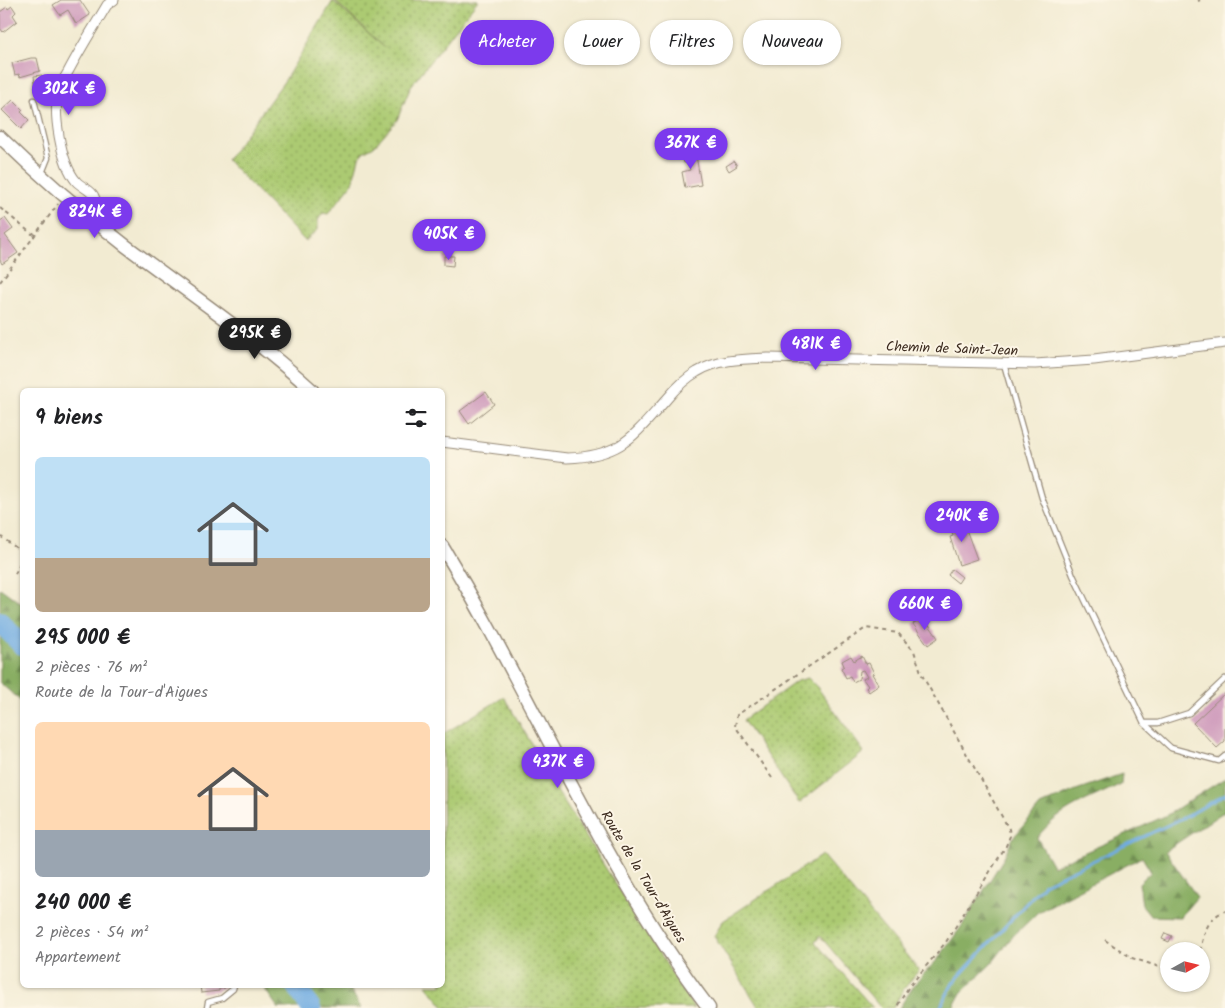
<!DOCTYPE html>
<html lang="fr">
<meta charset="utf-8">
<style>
:root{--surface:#fff;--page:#f6f6f6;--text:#202124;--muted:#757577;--accent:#7c3aed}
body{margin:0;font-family:Kalam,sans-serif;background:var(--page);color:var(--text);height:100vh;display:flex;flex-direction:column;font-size:19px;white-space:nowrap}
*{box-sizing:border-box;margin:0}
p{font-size:16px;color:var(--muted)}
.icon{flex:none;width:28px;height:28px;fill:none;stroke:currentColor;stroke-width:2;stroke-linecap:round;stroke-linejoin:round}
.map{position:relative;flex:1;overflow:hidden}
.drawer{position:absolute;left:20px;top:388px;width:425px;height:600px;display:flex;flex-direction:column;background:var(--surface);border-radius:8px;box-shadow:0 1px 4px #0004}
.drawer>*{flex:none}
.guide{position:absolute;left:460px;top:20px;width:475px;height:45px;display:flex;gap:10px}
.needle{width:32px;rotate:82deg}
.buttons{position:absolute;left:1160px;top:942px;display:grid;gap:10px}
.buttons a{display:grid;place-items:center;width:50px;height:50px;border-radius:50%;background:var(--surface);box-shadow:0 1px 4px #0004;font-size:25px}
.price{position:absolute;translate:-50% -42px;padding:0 11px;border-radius:18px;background:var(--accent);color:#fff;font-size:16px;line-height:32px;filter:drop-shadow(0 1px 2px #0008)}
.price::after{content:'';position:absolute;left:50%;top:30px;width:15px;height:11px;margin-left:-8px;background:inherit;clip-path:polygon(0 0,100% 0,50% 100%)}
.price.current{background:#222;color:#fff}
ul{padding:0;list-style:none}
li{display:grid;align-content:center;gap:10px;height:265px;padding:0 15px}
li span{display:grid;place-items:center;height:155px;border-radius:8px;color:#555}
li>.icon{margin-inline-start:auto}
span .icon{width:90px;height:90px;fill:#fffc;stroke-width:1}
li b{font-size:21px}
h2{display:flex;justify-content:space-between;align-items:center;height:60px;padding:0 15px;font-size:21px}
.chip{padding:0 18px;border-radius:22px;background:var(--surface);box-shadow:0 1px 4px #0004;font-size:18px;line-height:45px}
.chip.current{background:var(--accent);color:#fff}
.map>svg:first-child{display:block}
.grass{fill:url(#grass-dots);stroke:#747a48}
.forest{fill:url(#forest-firs);stroke:#626c41}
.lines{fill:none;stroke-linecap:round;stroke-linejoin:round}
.stream{stroke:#70ace2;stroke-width:3}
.river{stroke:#70ace2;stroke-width:20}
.building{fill:#cc95b9}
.lane-casing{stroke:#968a78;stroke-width:7}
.street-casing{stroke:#968a78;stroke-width:11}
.secondary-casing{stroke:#968a78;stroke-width:15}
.path{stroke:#968a78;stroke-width:2;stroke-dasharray:4 4;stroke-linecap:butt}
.lane{stroke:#fff;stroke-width:4.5}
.street{stroke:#fff;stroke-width:9}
.secondary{stroke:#fff;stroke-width:12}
.labels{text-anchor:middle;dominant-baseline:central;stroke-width:4;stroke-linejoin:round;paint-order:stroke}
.street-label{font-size:14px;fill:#3b2a1e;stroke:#fcf5e5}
</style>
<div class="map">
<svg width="1225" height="1008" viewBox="0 0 1225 1008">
<defs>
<pattern id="grass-dots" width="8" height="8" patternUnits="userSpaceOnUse" patternTransform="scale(1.25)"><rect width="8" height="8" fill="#acca72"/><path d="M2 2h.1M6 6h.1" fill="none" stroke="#8da45d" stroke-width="1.8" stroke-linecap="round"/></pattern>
<pattern id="forest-firs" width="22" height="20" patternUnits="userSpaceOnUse" patternTransform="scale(1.25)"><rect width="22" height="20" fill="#89ae64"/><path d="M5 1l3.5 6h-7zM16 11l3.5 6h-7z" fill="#718e52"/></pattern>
</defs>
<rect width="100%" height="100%" fill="#fcf5e5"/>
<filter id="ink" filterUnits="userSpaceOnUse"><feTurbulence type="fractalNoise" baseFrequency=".02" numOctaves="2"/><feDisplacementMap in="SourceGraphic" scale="10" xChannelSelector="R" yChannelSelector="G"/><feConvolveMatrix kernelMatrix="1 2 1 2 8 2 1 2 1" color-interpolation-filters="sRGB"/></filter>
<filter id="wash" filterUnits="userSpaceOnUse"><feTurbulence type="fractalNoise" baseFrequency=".0096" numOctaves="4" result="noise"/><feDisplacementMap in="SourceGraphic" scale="20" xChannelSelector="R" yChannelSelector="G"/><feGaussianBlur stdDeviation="1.12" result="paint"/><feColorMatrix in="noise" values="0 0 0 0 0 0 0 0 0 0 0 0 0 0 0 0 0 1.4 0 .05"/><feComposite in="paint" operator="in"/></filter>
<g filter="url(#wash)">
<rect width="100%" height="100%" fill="#f2ebd2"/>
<g class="grass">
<polygon points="334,0 478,0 411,86 397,120 374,146 363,152 359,158 352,184 328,214 323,213 318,220 318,230 305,241 227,160 285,80 333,1 385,48"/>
<polygon points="808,678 817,687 864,752 799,803 743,720 797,681"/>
<polygon points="504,697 531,743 545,772 694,1008 445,1008 426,985 442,985 443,734"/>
<polygon points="822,855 919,970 903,990 893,1008 881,1008 820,936 815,942 873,1008 759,1008 714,936 723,921"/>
</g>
<g class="forest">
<polygon points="0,588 22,604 22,702 0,683"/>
<path d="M1122,774l-1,10c-30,15 -63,25 -84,54l16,28 60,-26 54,-25 58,-37v33l-60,40 32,46 -17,20 -29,-1 -9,-11 -3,-22 12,-11 -9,-15 -104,55 -26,25 -20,26 -31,30 -8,15h-54l18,-27 21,-22 23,-32 41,-66 11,-23 27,-32 36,-16z"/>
<polygon points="262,985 348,985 361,1008 278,1008"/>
</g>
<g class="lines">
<polyline class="stream" points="940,1008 953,983 1044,884 1189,815 1225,794"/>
<g class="river">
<polyline points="0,622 22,645"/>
<polyline points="295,985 311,1008"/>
</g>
</g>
<g id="blocks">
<g class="building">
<polygon points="61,0 80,0 90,15 76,24 68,10 60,15 53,5"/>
<polygon points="12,6 16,12 13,15 17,21 3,32 0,28 0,12 7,7 8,9"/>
<polygon points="31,58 37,58 40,71 20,77 19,74 15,75 12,63"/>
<polygon points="42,75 44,89 36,90 34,76"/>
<polygon points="13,100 23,110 21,112 29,120 21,129 2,110"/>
<polygon points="695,149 701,185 685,188 682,172 690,170 688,162 684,163 682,152"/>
<polygon points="734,161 737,166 729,171 726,166"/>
<polygon points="5,218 13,229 5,235 18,253 2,264 0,260 0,221"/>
<polygon points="444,256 454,256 453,266 444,265"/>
<polygon points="486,392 494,404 469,424 460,411"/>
<polygon points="955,519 958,526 964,524 977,559 959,565 950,537 953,536 948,521"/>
<polygon points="952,569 962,577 958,583 948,575"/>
<polygon points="923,616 938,638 928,645 913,624"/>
<polygon points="851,656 854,661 862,656 866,664 869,663 874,673 872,674 879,685 869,692 866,688 868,686 863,679 867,677 863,670 860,671 859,679 853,682 850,676 846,678 841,668 844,666 842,661"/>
<polygon points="1225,693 1225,741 1217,748 1193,723"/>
<polygon points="1165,933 1172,936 1169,942 1162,939"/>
<polygon points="200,985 225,985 225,988 219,989 219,991 201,993"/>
</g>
</g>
</g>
<g filter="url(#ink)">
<use href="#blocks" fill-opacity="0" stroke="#968a78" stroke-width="1"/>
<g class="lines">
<g class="lane-casing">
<g id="lane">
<polyline points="34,100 48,158 42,173"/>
<polyline points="1004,364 1042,498 1073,575 1144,723 1158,723 1189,713 1225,679"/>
<polyline points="1144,723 1171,748 1219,761 1225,756"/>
<polyline points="207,1008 208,1002 222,998 233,989 234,985"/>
</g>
</g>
<g class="street-casing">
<g id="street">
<path d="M90,218c2,-6 7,-12 5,-19 -2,-9 -13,-11 -19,-18 -15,-18 -24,-68 -17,-92 2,-6 6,-12 9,-17 12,-23 26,-45 39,-67l7,-5"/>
<path d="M442,442l125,16c54,-2 65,-20 99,-58 9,-11 18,-21 31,-28 21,-13 47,-13 71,-14l267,6 59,-4 131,-17"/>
</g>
</g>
<g class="secondary-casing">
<g id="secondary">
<path d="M0,137c40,39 82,75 126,109 63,47 128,91 186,144"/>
<path d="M442,546c92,152 159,320 267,462"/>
</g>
</g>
<g class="path">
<polyline points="1198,1 1200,0"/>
<polyline points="0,208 32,234 36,232"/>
<polyline points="0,282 58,204"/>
<polyline points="0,536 22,552"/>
<polyline points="15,574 22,559"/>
<polyline points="772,778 735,726 737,715 866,628 898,633 914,651 922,675 1009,829 1010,836 1006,846 946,942 908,988 896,1008"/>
<polyline points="1105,940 1132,958 1169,970"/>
<path d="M1200,951c4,-18 7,-33 25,-40"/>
</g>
<use href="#lane" class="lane"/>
<use href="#street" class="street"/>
<use href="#secondary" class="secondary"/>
</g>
</g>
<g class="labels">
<g class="street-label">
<text transform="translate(952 349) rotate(2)">Chemin de Saint-Jean</text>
<text transform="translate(643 877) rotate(59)">Route de la Tour-d'Aigues</text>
</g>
</g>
</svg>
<div class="buttons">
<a><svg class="needle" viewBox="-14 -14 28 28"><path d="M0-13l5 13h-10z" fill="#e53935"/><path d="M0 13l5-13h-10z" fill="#757577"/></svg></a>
</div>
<b class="price" style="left:69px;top:116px">302K €</b>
<b class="price" style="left:691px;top:170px">367K €</b>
<b class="price" style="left:95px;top:239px">824K €</b>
<b class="price" style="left:449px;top:261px">405K €</b>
<b class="price current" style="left:255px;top:360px">295K €</b>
<b class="price" style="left:816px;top:371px">481K €</b>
<b class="price" style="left:962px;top:543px">240K €</b>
<b class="price" style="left:925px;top:631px">660K €</b>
<b class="price" style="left:558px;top:789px">437K €</b>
<div class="guide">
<a class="chip current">Acheter</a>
<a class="chip">Louer</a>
<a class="chip">Filtres</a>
<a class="chip">Nouveau</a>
</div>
<section class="drawer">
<h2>9 biens<svg class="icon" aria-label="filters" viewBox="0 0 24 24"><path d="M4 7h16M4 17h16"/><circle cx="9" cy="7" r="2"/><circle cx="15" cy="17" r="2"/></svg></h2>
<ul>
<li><span style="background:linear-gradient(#bfe0f5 65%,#b9a48a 0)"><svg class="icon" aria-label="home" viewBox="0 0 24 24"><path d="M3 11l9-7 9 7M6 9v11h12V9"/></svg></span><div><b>295 000 €</b><p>2 pièces · 76 m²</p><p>Route de la Tour-d'Aigues</p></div></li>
<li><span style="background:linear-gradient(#ffd9b3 70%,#9aa5b1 0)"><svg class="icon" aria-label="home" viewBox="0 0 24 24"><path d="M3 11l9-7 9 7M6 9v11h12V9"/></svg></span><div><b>240 000 €</b><p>2 pièces · 54 m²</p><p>Appartement</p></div></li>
</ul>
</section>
</div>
